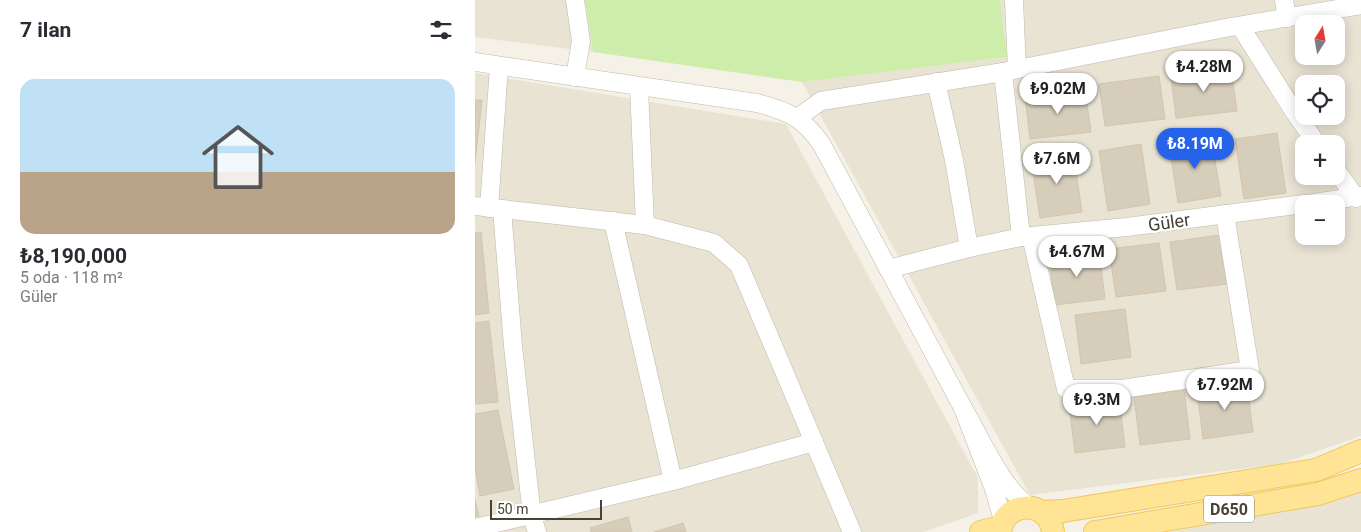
<!DOCTYPE html>
<html lang="tr">
<meta charset="utf-8">
<style>
:root{--surface:#fff;--page:#f2f2f3;--text:#2b2b33;--muted:#7c7c81;--accent:#2563eb}
body{margin:0;font-family:Roboto,sans-serif;background:var(--page);color:var(--text);height:100vh;display:flex;flex-direction:column;font-size:19px;white-space:nowrap}
*{box-sizing:border-box;margin:0}
p{font-size:16px;color:var(--muted)}
.icon{flex:none;width:28px;height:28px;fill:none;stroke:currentColor;stroke-width:2;stroke-linecap:round;stroke-linejoin:round}
.map{position:relative;flex:1;overflow:hidden}
.sheet{display:flex;flex-direction:column;background:var(--surface);width:475px}
.sheet>*{flex:none}
.needle{width:32px;rotate:11deg}
.tools{position:absolute;left:820px;top:15px;display:grid;gap:10px}
.tools a{display:grid;place-items:center;width:50px;height:50px;border-radius:10px;background:var(--surface);box-shadow:0 2px 12px #0003;font-size:25px}
.scale{position:absolute;left:15px;bottom:12px;width:112px;box-sizing:border-box;padding-left:5px;border:2px solid #484135;border-top:0;font-size:14px;line-height:18px;white-space:nowrap;color:#484135;-webkit-text-stroke:4px #fff;paint-order:stroke}
.price{position:absolute;translate:-50% -42px;padding:0 11px;border-radius:18px;background:#fff;color:#222;font-size:16px;line-height:32px;filter:drop-shadow(0 1px 2px #0008)}
.price::after{content:'';position:absolute;left:50%;top:30px;width:15px;height:11px;margin-left:-8px;background:inherit;clip-path:polygon(0 0,100% 0,50% 100%)}
.price.active{background:var(--accent);color:#fff}
ul{padding:0;list-style:none}
li{display:grid;align-content:center;gap:10px;height:265px;padding:0 20px}
li span{display:grid;place-items:center;height:155px;border-radius:15px;color:#555}
li>.icon{margin-inline-start:auto}
span .icon{width:90px;height:90px;fill:#fffc;stroke-width:1}
li b{font-size:21px}
h2{display:flex;justify-content:space-between;align-items:center;height:60px;padding:0 20px;font-size:21px}
main{display:flex;flex:1;min-height:0}
.map>svg:first-child{display:block}
.residential{fill:#e9e3d4;fill-rule:evenodd}
.green{fill:#cdedab}
.building{fill:#d7cdbb;stroke:#d3c5ad}
.lines{fill:none;stroke-linecap:round;stroke-linejoin:round}
.minor-casing{stroke:#c1b9a8;stroke-width:19}
.major-casing{stroke:#efc75a;stroke-width:24}
.minor{stroke:#fff;stroke-width:18}
.major{stroke:#ffe495;stroke-width:22}
.labels{text-anchor:middle;dominant-baseline:central;stroke-width:4.5;stroke-linejoin:round;paint-order:stroke}
.shield{fill:#fff;stroke:#7f7a72;stroke-width:1}
.shield-label{font-size:16px;font-weight:bold;fill:#484135}
.street-label{font-size:18px;fill:#484135;stroke:#fff}
</style>
<main>
<section class="sheet">
<h2>7 ilan<svg class="icon" aria-label="filters" viewBox="0 0 24 24"><path d="M4 7h16M4 17h16"/><circle cx="9" cy="7" r="2"/><circle cx="15" cy="17" r="2"/></svg></h2>
<ul>
<li><span style="background:linear-gradient(#bfe0f5 60%,#b9a48a 0)"><svg class="icon" aria-label="home" viewBox="0 0 24 24"><path d="M3 11l9-7 9 7M6 9v11h12V9"/></svg></span><div><b>₺8,190,000</b><p>5 oda · 118 m²</p><p>Güler</p></div></li>
</ul>
</section>
<div class="map">
<svg width="886" height="532" viewBox="0 0 886 532">
<rect width="100%" height="100%" fill="#f5f1e6"/>
<g class="residential">
<polygon points="0,0 110,0 118,52 0,37"/>
<path d="M525,0h361v436l-81,28 -250,31 -228,-413 205,-25zM829,24h32v32h-32zM829,84h32v32h-32zM829,144h32v32h-32zM829,204h32v32h-32z"/>
<polygon points="0,73 311,124 503,478 503,513 449,532 0,532"/>
<polygon points="886,491 886,532 696,532 862,501"/>
</g>
<polygon class="green" points="110,0 525,0 532,57 327,82 118,52"/>
<g class="building">
<polygon points="756,68 762,111 701,118 696,76"/>
<polygon points="684,76 690,119 630,126 624,84"/>
<polygon points="610,90 616,132 555,139 550,97"/>
<polygon points="0,100 7,100 0,163"/>
<polygon points="802,133 811,193 769,199 760,139"/>
<polygon points="736,137 746,196 703,203 694,143"/>
<polygon points="666,144 675,204 633,211 624,151"/>
<polygon points="598,152 607,212 565,218 556,158"/>
<polygon points="6,232 14,313 0,315 0,233"/>
<polygon points="745,235 752,284 702,290 695,242"/>
<polygon points="684,243 691,291 641,297 634,249"/>
<polygon points="624,251 630,299 580,305 574,257"/>
<polygon points="650,309 656,357 606,364 600,315"/>
<polygon points="14,321 23,402 0,404 0,323"/>
<polygon points="772,384 778,432 728,439 722,390"/>
<polygon points="709,390 715,439 665,445 659,397"/>
<polygon points="644,398 650,447 600,453 594,405"/>
<polygon points="23,410 39,489 5,496 0,468 0,414"/>
<polygon points="0,500 4,516 0,517"/>
<polygon points="153,517 157,532 116,532 115,528"/>
<polygon points="208,523 211,532 179,532"/>
</g>
<g class="lines">
<g class="minor-casing">
<g id="minor">
<polyline points="100,0 106,41 100,77"/>
<polyline points="539,0 542,69"/>
<polyline points="809,0 812,18"/>
<polyline points="765,26 818,110 842,144"/>
<path d="M0,62l282,41c31,8 47,15 65,42l141,263"/>
<polyline points="528,72 546,237"/>
<polyline points="461,82 479,160 494,248"/>
<polyline points="164,87 170,225"/>
<polyline points="322,118 346,101 528,72 750,28 886,5"/>
<polyline points="861,170 881,198"/>
<polyline points="832,204 886,196"/>
<polyline points="0,206 170,225 239,243 264,265 377,532"/>
<polyline points="14,208 24,66"/>
<polyline points="27,209 38,346 57,516 62,532"/>
<polyline points="138,221 198,481"/>
<polyline points="556,236 591,389 647,389 775,370 750,214"/>
<polyline points="413,269 494,248 546,237 652,227 829,204"/>
<path d="M528,520l-9,-31 -31,-81c18,30 38,80 67,99"/>
<polyline points="0,528 198,481 339,442"/>
</g>
</g>
<g class="major-casing">
<g id="major">
<polyline points="567,512 588,511 841,470 886,451"/>
<polyline points="506,532 525,527"/>
<path d="M525,532c4,-32 49,-33 53,0"/>
<polyline points="620,532 843,494 886,480"/>
</g>
</g>
<use href="#minor" class="minor"/>
<use href="#major" class="major"/>
</g>
<g class="labels">
<rect class="shield" x="729" y="495.5" width="50" height="27" rx="4"/>
<g class="shield-label">
<text x="754" y="509">D650</text>
</g>
<g class="street-label">
<text transform="translate(694 222) rotate(-8)">Güler</text>
</g>
</g>
</svg>
<div class="tools">
<a><svg class="needle" viewBox="-14 -14 28 28"><path d="M0-13l5 13h-10z" fill="#e53935"/><path d="M0 13l5-13h-10z" fill="#7c7c81"/></svg></a>
<a><svg class="icon" aria-label="locate" viewBox="0 0 24 24"><circle cx="12" cy="12" r="6"/><path d="M12 2v4M12 18v4M2 12h4M18 12h4"/></svg></a>
<a>+</a>
<a>−</a>
</div>
<div class="scale">50 m</div>
<b class="price" style="left:729px;top:93px">₺4.28M</b>
<b class="price" style="left:583px;top:115px">₺9.02M</b>
<b class="price active" style="left:720px;top:170px">₺8.19M</b>
<b class="price" style="left:582px;top:185px">₺7.6M</b>
<b class="price" style="left:602px;top:278px">₺4.67M</b>
<b class="price" style="left:750px;top:411px">₺7.92M</b>
<b class="price" style="left:622px;top:426px">₺9.3M</b>
</div>
</main>
